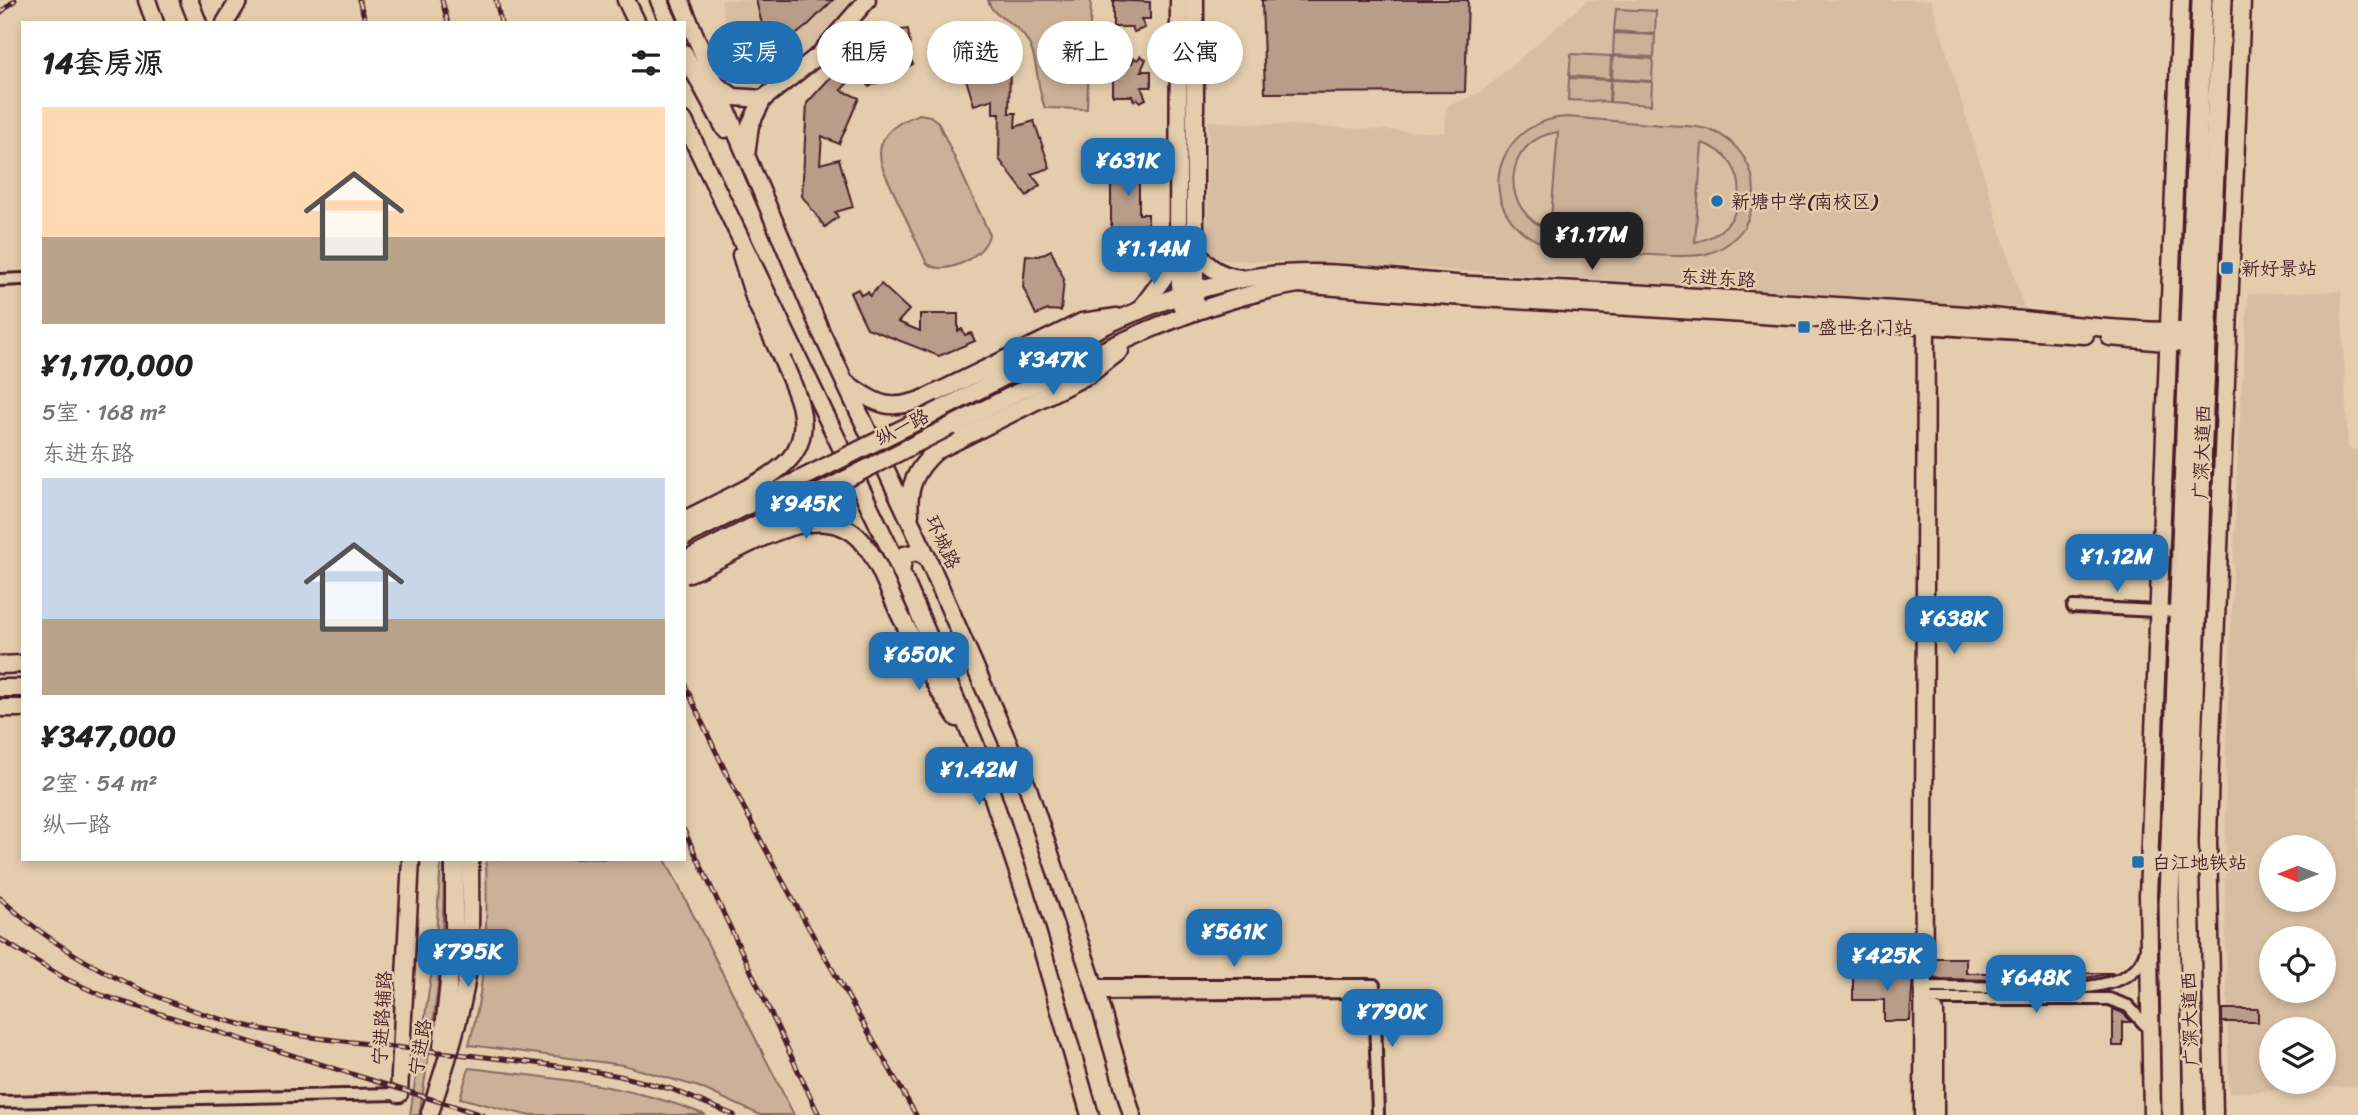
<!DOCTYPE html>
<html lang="zh">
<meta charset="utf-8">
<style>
:root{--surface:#fff;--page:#f6f6f6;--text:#222;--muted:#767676;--accent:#1f6fb2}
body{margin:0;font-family:Sriracha,"LXGW WenKai TC",sans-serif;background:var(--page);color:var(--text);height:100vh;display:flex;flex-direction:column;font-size:26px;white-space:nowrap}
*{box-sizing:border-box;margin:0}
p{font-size:23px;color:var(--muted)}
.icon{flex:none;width:38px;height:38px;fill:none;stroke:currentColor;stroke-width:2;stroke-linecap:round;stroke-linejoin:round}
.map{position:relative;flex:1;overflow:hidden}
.panel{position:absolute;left:21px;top:21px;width:665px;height:840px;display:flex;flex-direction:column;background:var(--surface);border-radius:0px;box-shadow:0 4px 10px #0003}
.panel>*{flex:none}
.hud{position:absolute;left:707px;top:21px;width:665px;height:63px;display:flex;gap:14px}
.needle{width:46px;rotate:270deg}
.controls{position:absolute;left:2259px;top:835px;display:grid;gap:14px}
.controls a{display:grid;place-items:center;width:77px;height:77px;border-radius:50%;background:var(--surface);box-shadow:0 4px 10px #0003;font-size:35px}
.price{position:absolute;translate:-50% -60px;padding:0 16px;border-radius:14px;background:var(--accent);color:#fff;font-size:23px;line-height:46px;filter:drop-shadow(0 2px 4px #0008)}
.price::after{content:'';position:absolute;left:50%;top:42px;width:21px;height:16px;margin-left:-10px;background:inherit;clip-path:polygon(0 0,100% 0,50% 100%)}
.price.active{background:#222;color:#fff}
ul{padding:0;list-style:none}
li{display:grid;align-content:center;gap:14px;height:371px;padding:0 21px}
li span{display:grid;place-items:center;height:217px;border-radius:0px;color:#555}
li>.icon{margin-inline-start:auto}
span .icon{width:126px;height:126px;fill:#fffc;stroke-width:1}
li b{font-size:30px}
h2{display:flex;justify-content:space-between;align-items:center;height:84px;padding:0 21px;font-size:30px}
.pill{padding:0 24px;border-radius:32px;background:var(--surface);box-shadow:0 4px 10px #0003;font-size:24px;line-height:63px}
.pill.active{background:var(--accent);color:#fff}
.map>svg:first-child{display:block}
.built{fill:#d7bea2;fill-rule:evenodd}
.green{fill:#cbb198;stroke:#8a6862;stroke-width:2;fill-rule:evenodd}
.building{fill:#b99c89;stroke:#4a1f2b;stroke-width:2}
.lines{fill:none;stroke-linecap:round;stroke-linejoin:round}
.street-casing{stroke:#4a1f2b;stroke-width:16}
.secondary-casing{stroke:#4a1f2b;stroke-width:21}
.highway-casing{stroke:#4a1f2b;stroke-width:24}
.street{stroke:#e4cdad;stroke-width:10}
.secondary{stroke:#e4cdad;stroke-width:16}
.highway{stroke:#e4cdad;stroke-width:19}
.rail-casing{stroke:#4a1f2b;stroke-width:5}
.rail{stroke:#e4cdad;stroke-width:2.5;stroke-dasharray:8;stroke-linecap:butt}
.secondary-bridge-casing{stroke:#4a1f2b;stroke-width:21;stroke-linecap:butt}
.secondary-bridge{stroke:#e4cdad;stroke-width:16}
.poi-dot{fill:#1f6fb2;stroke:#e4cdad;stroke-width:2.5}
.labels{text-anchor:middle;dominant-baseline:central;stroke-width:5;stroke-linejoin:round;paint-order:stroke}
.poi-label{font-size:19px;fill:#4a1f2b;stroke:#e4cdad;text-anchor:start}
.street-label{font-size:19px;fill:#4a1f2b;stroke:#e4cdad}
</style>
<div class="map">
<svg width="2358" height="1115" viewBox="0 0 2358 1115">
<rect width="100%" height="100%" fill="#e4cdad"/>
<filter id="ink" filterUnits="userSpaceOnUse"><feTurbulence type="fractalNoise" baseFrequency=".0143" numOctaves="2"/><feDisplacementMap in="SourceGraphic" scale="14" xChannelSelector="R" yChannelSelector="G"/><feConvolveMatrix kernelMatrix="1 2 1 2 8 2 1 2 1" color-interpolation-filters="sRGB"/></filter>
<g filter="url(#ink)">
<g class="built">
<polygon points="721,0 853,0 811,47 756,90 736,85"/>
<polygon points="1588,0 1931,0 2024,308 1439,269 1207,259 1208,121 1445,133 1446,107 1481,92"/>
<path d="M2341,291l7,157 10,3v635l-129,7 -4,-188 1,-153 12,-305 10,-153zM2272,847h52v53h-52zM2272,938h52v52h-52zM2272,1029h52v53h-52z"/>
</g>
<g class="green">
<path d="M988,0h103l-4,109 -42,-1c-11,-26 -4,-56 -26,-78 -11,-11 -27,-14 -31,-30z"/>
<polygon points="1616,9 1656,11 1655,34 1614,31"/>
<polygon points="1614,33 1655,35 1654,57 1613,55"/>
<polygon points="1571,54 1611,56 1610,79 1569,76"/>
<polygon points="1613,56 1653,59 1652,81 1612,79"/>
<polygon points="1569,78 1610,80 1609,102 1568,100"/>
<polygon points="1611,80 1652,82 1651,105 1610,102"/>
<path d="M920,114l10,2 8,6 51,111c-1,22 -47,47 -63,29l-43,-93c-11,-30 10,-46 37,-55z"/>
<path d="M1568,117c31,3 63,5 95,8 17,1 36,0 52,7 18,8 32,25 37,44 4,17 1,35 -8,51 -9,13 -23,23 -38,27 -21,6 -135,-4 -159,-9 -8,-3 -16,-7 -23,-12 -52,-41 -19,-115 44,-116zM1558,132l-8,98c-52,-18 -48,-91 8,-98zM1702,143c54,17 48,89 -7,99z"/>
<path d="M441,859h3c1,87 -10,170 -25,256h-9l25,-165z"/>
<path d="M486,859h179l129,256h-34l-61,-28 -76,-22 -154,-20c17,-61 19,-122 17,-186z"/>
<path d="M469,1068c81,10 161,16 237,47h-180l-66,-17z"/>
</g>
<g class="building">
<polygon points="756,0 833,0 807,26 775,51 767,45"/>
<polygon points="1113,0 1150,2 1150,19 1141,19 1145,28 1134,32 1132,27 1113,27"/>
<polygon points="1262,0 1468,0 1465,92 1265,93"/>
<polygon points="908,29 910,46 904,46 913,64 869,87 860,70 841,90 859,98 839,144 822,136 820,164 839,159 853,207 835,212 838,217 825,227 802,196 807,103 870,34"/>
<polygon points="981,30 1010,66 1009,113 1016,113 1015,127 1034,121 1050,168 1031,174 1040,185 1027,196 999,159 1000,113 993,113 993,99 974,105 959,57 977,51 968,40"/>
<polygon points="1140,56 1146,59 1141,71 1151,71 1151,87 1141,87 1146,99 1140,102 1138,99 1134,101 1132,96 1113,96 1113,63 1132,63 1134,58 1138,60"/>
<polygon points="1137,150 1144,153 1139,165 1148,165 1148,181 1139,181 1139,214 1148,214 1148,230 1139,230 1144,242 1137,245 1136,242 1132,244 1130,239 1111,239 1111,156 1130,156 1132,152 1136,153"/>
<polygon points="1051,250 1064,279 1061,311 1048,310 1036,315 1023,287 1026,255 1039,256"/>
<polygon points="881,284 909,310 898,322 920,331 920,314 958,314 958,331 962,329 965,335 971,333 975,341 939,356 867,328 850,293 858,289 861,295 868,292 870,296"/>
<polygon points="1934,958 1966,958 1966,973 2113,973 2070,981 1934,979"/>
<polygon points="1853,974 1913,974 1910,1021 1884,1021 1884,1000 1853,1000"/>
<polygon points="2113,1009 2123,1013 2132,1022 2123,1022 2123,1046 2113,1046"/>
<rect x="2222" y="1009" width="36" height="13"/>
</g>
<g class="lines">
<g class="street-casing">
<g id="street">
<polyline points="0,280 23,279"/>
<polyline points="2073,607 2178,612"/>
<polyline points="1094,985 1374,985 1378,1115"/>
<path d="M1924,987c31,0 61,0 92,1 37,0 119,9 130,-38"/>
<polyline points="1096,994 1375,992"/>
<polyline points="1924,999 2109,999 2128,1006 2150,1030"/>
<polyline points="0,1102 399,1094"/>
</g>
</g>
<g class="secondary-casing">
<g id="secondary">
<polyline points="147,0 155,23"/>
<polyline points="189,0 198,23"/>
<polyline points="626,0 637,23"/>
<polyline points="659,0 669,23"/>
<polyline points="680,0 822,334 927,557 1028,788 1094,985 1132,1115"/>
<polyline points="1179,0 1178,241 1181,305"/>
<polyline points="1195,0 1195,302"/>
<polyline points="225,23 239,0"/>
<polyline points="684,53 725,129"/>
<polyline points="715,84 734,97 763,99"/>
<polyline points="684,121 901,572 975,744 1032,914 1090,1115"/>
<polyline points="746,156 750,125 763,99 819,55 867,0"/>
<path d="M1194,247c11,19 24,28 46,31"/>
<polyline points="741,255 755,300 782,359"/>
<polyline points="1139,311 1168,272 1176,250"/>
<polyline points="2110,337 2188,344"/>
<path d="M846,383c32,22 44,30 82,14l154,-75 35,-5"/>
<path d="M942,409c98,-49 197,-112 306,-131 75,-13 149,3 224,7 164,7 328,18 493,30 74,5 149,17 223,16"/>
<path d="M951,426c110,-54 224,-121 347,-142l152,12 635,39"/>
<path d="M910,514c-3,-27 6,-45 26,-63l154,-77 30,-23"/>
<polyline points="901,572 904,555 917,552 927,557"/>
<polyline points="901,617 938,689 957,718"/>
<polyline points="0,665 23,664"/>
<polyline points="0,688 23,688"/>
<polyline points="0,708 23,708"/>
<polyline points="442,1047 454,935 454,859"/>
<polyline points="399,1094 411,859"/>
<path d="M430,1113c13,-41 27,-82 35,-125 7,-42 5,-86 5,-129"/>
<polyline points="1923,1115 1926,316"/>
<polyline points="1935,1115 1935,1012"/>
<polyline points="2152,1115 2148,896 2181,0"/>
<polyline points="2214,1115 2208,842 2210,763 2242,0"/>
</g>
</g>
<g class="highway-casing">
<g id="highway">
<polyline points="2172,1115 2169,897 2202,0"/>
<polyline points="2194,1115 2188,838 2203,409 2222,0"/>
</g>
</g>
<use href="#street" class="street"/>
<use href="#secondary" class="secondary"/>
<use href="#highway" class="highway"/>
<g class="rail-casing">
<g id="rail">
<polyline points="359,0 366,23"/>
<polyline points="442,0 448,23"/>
<polyline points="496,0 501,23"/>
<polyline points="0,13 15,0"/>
<path d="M684,682c65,150 151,291 232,433"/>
<polyline points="684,830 819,1115"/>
<path d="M0,898c69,64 161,108 252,129 38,9 77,12 116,17 84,10 169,17 252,32l51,13 63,26"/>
<polyline points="0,939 64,978 101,995 482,1115"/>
</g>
</g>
<use href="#rail" class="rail"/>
<g class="secondary-bridge-casing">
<g id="secondary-bridge">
<path d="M684,520c18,-9 36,-18 54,-27 38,-20 75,-37 62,-88 -4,-16 -12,-31 -18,-46"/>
<polyline points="684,537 942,409"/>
<polyline points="684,561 951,426"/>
<path d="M684,575c48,-17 133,-84 177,-35 18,20 28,53 40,77"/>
</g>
</g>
<use href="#secondary-bridge" class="secondary-bridge"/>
</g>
</g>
<g class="poi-dot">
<circle cx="1717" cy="201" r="7"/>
<rect x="2220" y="261" width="14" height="14" rx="3.5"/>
<rect x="1797" y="320" width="14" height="14" rx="3.5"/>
<rect x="2131" y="855" width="14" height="14" rx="3.5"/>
</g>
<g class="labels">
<g class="poi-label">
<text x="1731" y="201">新塘中学(南校区)</text>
<text x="2241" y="268">新好景站</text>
<text x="1818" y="327">盛世名门站</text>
<text x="2152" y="862">白江地铁站</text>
</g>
<g class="street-label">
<text transform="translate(1718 278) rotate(3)">东进东路</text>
<text transform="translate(902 427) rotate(-27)">纵一路</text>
<text transform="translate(2202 452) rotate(-88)">广深大道西</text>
<text transform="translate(943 542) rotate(65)">环城路</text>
<text transform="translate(382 1018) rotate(-87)">宁进路辅路</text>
<text transform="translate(2190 1019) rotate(-92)">广深大道西</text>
<text transform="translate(420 1047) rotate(-81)">宁进路</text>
</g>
</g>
</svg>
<div class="controls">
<a><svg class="needle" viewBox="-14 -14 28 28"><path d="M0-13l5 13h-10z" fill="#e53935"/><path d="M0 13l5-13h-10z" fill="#767676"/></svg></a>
<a><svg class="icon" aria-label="locate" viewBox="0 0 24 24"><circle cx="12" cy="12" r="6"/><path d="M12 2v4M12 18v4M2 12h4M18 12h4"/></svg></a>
<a><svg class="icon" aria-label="layers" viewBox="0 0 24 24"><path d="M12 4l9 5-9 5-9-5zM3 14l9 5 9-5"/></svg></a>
</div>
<b class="price" style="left:1128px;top:198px">¥631K</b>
<b class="price active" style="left:1592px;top:272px">¥1.17M</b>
<b class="price" style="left:1154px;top:286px">¥1.14M</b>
<b class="price" style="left:1053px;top:397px">¥347K</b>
<b class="price" style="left:806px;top:541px">¥945K</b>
<b class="price" style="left:2117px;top:594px">¥1.12M</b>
<b class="price" style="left:1954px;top:656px">¥638K</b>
<b class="price" style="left:919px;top:692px">¥650K</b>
<b class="price" style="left:979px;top:807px">¥1.42M</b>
<b class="price" style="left:1234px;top:969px">¥561K</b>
<b class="price" style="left:468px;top:989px">¥795K</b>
<b class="price" style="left:1887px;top:993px">¥425K</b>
<b class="price" style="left:2036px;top:1015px">¥648K</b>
<b class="price" style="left:1392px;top:1049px">¥790K</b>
<div class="hud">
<a class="pill active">买房</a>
<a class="pill">租房</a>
<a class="pill">筛选</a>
<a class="pill">新上</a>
<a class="pill">公寓</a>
</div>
<section class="panel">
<h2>14套房源<svg class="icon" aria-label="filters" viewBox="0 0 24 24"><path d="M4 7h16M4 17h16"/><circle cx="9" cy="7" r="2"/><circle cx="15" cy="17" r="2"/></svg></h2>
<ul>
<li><span style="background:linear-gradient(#ffd9b3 60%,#b9a48a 0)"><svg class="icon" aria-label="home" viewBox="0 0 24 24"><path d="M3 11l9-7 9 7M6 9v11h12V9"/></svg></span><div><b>¥1,170,000</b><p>5室 · 168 m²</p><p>东进东路</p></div></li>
<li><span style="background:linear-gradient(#c9d6e8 65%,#b9a48a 0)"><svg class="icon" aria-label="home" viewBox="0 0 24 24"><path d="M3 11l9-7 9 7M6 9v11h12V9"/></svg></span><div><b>¥347,000</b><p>2室 · 54 m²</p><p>纵一路</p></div></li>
</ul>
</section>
</div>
